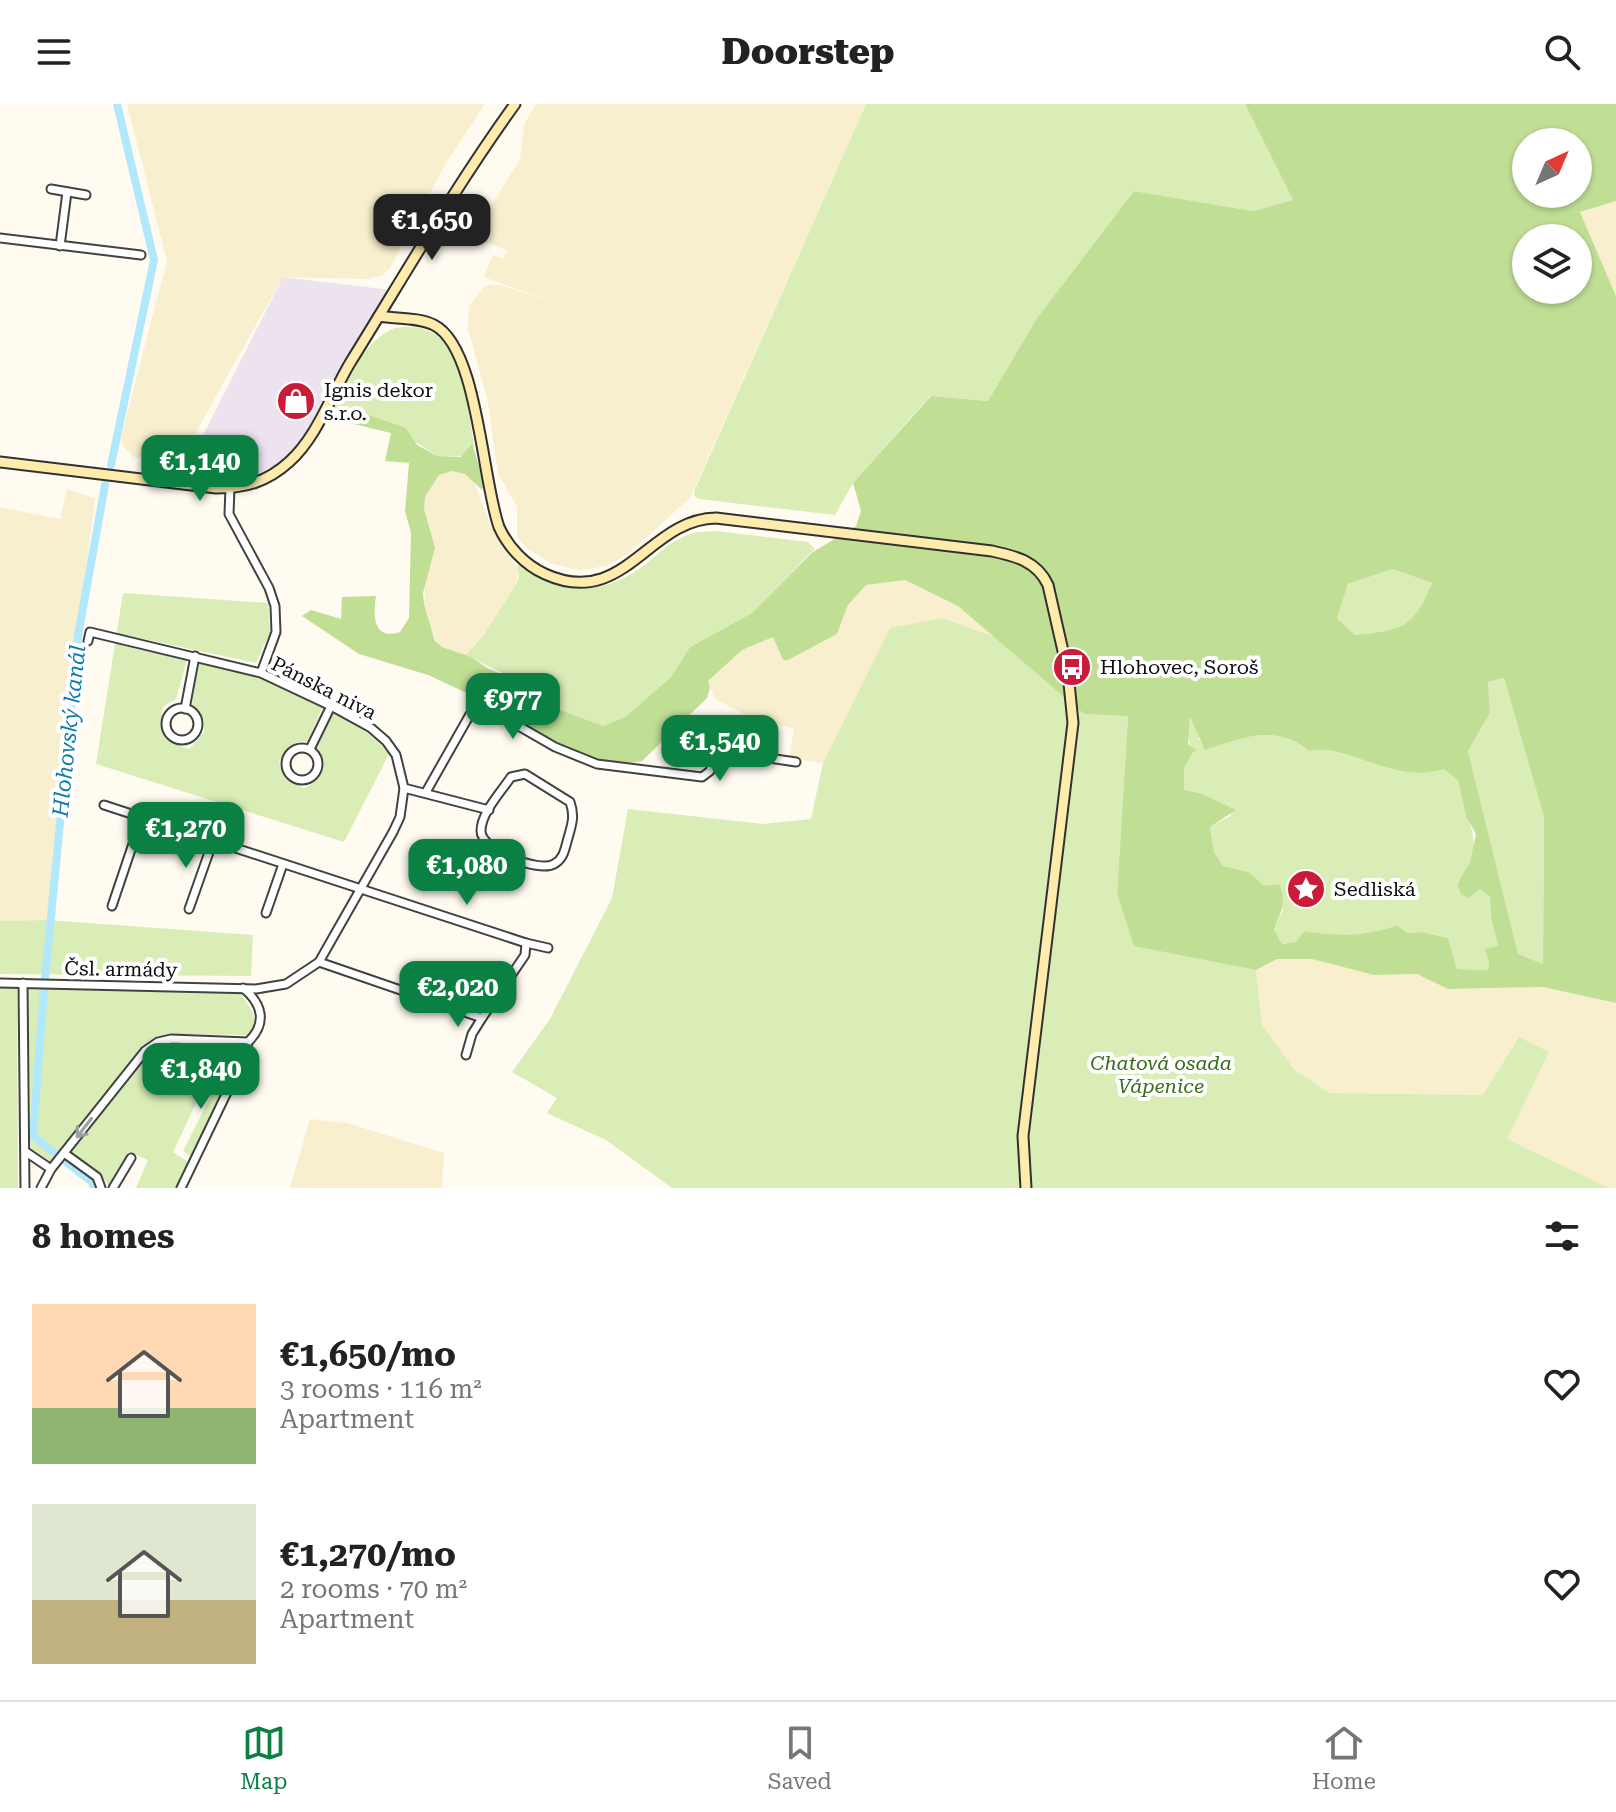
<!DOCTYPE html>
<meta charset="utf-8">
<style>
:root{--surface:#fff;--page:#f2f2f2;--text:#222;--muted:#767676;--line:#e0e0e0;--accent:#0b8043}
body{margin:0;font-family:"Roboto Serif",serif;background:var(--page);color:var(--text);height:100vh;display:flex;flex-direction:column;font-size:30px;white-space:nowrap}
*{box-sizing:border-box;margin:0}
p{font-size:26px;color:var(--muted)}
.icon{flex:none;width:44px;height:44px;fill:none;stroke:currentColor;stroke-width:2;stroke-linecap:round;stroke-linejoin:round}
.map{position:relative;height:1084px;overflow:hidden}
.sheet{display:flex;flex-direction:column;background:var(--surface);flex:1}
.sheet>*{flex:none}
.needle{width:52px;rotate:44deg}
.tools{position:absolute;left:1512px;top:24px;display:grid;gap:16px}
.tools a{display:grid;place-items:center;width:80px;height:80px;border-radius:50%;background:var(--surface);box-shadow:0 2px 6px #0004;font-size:40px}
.price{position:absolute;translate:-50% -68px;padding:0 18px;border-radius:16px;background:var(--accent);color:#fff;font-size:26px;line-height:52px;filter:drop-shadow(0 2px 4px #0008)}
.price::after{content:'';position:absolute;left:50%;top:48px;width:24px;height:18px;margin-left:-12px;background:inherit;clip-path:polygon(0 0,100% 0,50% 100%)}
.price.current{background:#222;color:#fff}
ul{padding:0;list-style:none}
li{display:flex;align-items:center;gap:24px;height:200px;padding:0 32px}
li span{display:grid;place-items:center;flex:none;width:224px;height:160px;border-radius:0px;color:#555}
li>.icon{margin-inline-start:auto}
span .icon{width:96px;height:96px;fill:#fffc;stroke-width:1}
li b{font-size:34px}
h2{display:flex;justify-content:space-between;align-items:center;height:96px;padding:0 32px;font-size:34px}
header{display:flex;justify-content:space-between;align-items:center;height:104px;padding:0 32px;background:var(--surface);font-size:36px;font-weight:800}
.dock{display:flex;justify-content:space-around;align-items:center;height:112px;border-top:2px solid var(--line);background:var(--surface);font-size:22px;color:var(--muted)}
.dock a{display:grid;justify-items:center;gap:4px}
.dock .current{color:var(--accent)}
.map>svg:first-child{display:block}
.industrial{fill:#ece3ee}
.farmland{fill:#f8efce}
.green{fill:#daedb7}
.forest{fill:#c0df95;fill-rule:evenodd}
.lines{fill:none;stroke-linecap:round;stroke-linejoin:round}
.canal{stroke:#b1e8fb;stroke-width:8}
.street-casing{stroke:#424242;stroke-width:11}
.secondary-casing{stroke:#313131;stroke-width:13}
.street{stroke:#fff;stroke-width:7}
.secondary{stroke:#ffecac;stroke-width:9}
.oneway{stroke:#9f9f9f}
.labels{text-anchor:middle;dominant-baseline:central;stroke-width:8;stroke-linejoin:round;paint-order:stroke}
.poi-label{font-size:20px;fill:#0f0f0f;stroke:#fff;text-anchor:start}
.street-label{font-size:20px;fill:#0f0f0f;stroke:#fff}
.park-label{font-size:20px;font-style:italic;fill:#356d19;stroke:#fff}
.water-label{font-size:22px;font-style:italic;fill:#0d7aac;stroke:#fff}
</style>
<header><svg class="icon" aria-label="menu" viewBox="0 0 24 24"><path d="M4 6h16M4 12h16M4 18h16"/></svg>Doorstep<svg class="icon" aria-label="search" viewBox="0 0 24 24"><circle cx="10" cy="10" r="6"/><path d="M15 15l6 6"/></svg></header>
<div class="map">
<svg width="1616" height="1084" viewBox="0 0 1616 1084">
<rect width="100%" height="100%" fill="#fffbf1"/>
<polygon class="industrial" points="283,173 391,186 291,352 255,374 227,382 182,373"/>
<g class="farmland">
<polygon points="127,0 485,0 446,59 390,164 383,171 367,175 283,173 182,353 171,361 134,353 122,341 121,333 167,157"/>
<polygon points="536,0 866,0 690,394 629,449 609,461 589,465 577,466 550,459 528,445 517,433 517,403 498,370 488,298 468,225 469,202 486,181 500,181 559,201 484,173 493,151 503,155 507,146 462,130 457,122 465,112 485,110 488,107 520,55 524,20"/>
<polygon points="1616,97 1616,192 1580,108"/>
<polygon points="452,367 465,369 474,378 491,422 519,466 516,481 492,520 465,551 442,543 436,537 424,500 429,426 424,405 425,393 439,371"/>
<polygon points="67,385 95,394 61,667 47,816 0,817 0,403 60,415"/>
<polygon points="905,476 958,502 998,534 942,514 890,525 823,659 789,654 794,625 742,609 715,595 707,577 742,546 774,532 783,556 788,556 837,530 848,501 866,481"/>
<polygon points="1277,855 1312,855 1374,871 1417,870 1448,885 1543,883 1616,899 1616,1084 1609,1084 1506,1035 1549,948 1519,933 1484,991 1330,989 1294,965 1262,921 1256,866"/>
<polygon points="310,1015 347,1019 444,1049 442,1084 290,1084"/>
</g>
<g class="green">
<polygon points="866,0 1245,0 1293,96 1253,107 1134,87 1037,214 988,297 930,292 853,379 835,411 699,395 694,392 695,385"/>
<path d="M395,224c71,-11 70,70 80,120l-5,-4 -6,12h-27l-23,-15 -79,-34c16,-29 27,-66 60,-79z"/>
<path d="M717,427l91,11 7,7 -63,64 -62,34 -18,29 -47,41 -22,9 -45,-17 -20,-19 -73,-35 18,-19 33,-51 3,-8 -2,-13c38,30 85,33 125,3 14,-11 27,-25 45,-32 9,-4 20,-3 30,-4z"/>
<path d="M1393,465l39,14c-19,46 -29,47 -77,52l-18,-17 11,-34z"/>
<path d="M123,489l145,10 2,29 -14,31 -121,-26 -1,12 53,11 -11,39 -13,8c-5,24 3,35 26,42l15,-16v-13l-12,-16 7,-41 59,14 64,31 -15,34c-15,-3 -21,8 -28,20 4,15 11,21 26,26 19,-10 24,-23 12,-41l16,-34c21,12 41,21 56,41l-45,88 -248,-78z"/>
<polygon points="942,514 998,534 1084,610 1128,611 1117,790 1134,841 1256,866 1262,921 1294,965 1330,989 1483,991 1519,933 1549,948 1507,1035 1609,1084 672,1084 606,1036 547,1009 557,994 512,968 550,915 612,794 628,705 763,720 811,715 823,659 890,524"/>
<polygon points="1504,574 1544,713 1543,860 1518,851 1468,647 1490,609 1488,578"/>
<path d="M1191,613l8,16v7l11,8 4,-4c33,-8 66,-18 95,7 42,-8 80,35 134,17l15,11c8,47 31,61 -1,106l4,9 19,-5 10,8 1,21 7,29 -10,23 -31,-1 -9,-31 -26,-6 -14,1 -11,-8c-32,12 -59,11 -93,6l-8,11 -14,2 -8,-15 9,-19 -34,-38 -26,-6 -9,-14 -4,-25 22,-12 -32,-22 -16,-3v-22l9,-16 -6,-16z"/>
<polygon points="47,816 253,831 251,872 0,870 0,817"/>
<polygon points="0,884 17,884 18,1084 0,1084"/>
<path d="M28,885l208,1c13,14 24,26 15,45l-81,-1 -14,3 -14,9 -91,116 -20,-13z"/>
<polygon points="172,940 223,942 173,1048 190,1059 176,1084 136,1084 148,1056 129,1048 109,1082 101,1071 71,1048 148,951 161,942"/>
<polygon points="234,946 240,946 242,951 192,1053 183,1047"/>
</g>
<path class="forest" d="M1245,0h371v97l-36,11 36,84v707l-73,-16 -95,2 -31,-15 -43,1 -62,-16h-35l-21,11 -122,-24 -17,-52 11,-178 -44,-2 -126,-108 -53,-26 -39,5 -18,20 -11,29 -49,26h-5l-10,-23 -31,13 -34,31 2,7 -3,10 -65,63 -25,4 -58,-18 -73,-45 -58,-27 -69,-21 -57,-38 9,-6 30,9 1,-22 34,-1c-3,19 -3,45 24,36l9,-14 2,-85 -6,-22 4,-48 -24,-2 6,-28 -62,-15 6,-11h10l61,21 11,17 20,11 24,1 11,-14 12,41 -2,6 -17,-16 -13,-3 -13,4 -14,22 -1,12 11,39 -12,45 1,11 11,37 7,6 29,10 16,11 51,22 20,19 45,17 22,-9 46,-40 19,-30 62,-34 61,-61 43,-26 5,-15 -8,-28 78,-87 57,5 49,-83 97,-127 119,20 40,-11zM1526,38h52v52h-52zM1526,134h52v52h-52zM1393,465l39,14c-19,46 -30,47 -77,52l-18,-17 11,-34zM1504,574l40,139 -1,147 -25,-10 -50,-203 22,-38 -2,-31zM1190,613l15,33c35,-12 72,-27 104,1 42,-8 80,34 135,18l14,11 8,36 10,18 -6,28 -13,23 4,9 7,4 12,-9 10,8 1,21 7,28 -13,3 4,12 -1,9 -31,-1 -9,-31 -26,-6 -14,1 -11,-8c-32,12 -59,11 -93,6l-8,11 -14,2 -8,-15c7,-16 13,-29 5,-45l-15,2 -15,-14 -26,-6 -9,-14 -4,-25 26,-17 -36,-17 -16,-3v-22l9,-16 4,-1 -9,-7z"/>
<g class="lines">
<g class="canal">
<polyline points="111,361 154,156 117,0"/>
<polyline points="45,875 78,532 105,381"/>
<polyline points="44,884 33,1032 92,1078 94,1084"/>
</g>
<g class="street-casing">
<g id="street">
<polyline points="51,85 86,91"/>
<polyline points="0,134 141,151"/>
<polyline points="60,142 67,88"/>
<polyline points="230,384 229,410 269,484 275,502 276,528 261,569"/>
<polyline points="88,537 90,528 261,569 331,602 371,624 386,637 396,651 404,684 489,706"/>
<circle cx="182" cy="620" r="16"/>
<polyline points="185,605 195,552"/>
<circle cx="302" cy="660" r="16"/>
<polyline points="310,645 331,602"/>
<path d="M525,670l45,28c5,14 2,22 -2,36 -3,10 -4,21 -14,26 -15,9 -73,-14 -73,-33 0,-18 20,-39 30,-54z"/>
<polyline points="426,688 477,598 555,643 597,660 702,673 710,667 715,646 796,658"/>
<polyline points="104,701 526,839 525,851 482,914 319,858"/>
<polyline points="112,802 142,713"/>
<polyline points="189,805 213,737"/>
<polyline points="266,809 283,760"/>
<polyline points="526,839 548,844"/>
<polyline points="0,879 256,885 286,880 319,858 393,728 400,713 404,684"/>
<polyline points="23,879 25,1084"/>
<polyline points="466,951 472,930 482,914"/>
<polyline points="26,1048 51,1065"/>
<polyline points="64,1049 97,1073 101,1084"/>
<path d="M41,1084l10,-19 94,-118 13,-9 13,-3 77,3c19,-18 15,-38 -5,-54"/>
<polyline points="113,1084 131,1054"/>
<polyline points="181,1084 244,953 248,938"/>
</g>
</g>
<g class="secondary-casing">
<g id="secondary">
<path d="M379,212c17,3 39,1 55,9 44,22 48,155 65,202 9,20 26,38 46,47 79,36 103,-55 171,-56l276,33c23,5 45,10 56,34l20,88 5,50 -50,413 3,52"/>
<path d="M0,358l216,26c29,0 51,-6 73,-26 28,-25 42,-67 61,-99 54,-87 105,-176 165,-259"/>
</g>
</g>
<use href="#street" class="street"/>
<use href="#secondary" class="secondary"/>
</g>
<defs><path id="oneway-shaft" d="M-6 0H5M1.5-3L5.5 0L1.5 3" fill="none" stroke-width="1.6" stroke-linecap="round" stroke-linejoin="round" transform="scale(2)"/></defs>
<use class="oneway" href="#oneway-shaft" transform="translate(84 1024) rotate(128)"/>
<defs>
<g id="shop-disc" transform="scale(2)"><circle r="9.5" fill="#cb1b39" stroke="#fff"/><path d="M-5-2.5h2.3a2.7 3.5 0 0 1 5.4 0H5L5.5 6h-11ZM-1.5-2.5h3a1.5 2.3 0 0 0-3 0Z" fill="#fff"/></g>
<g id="bus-disc" transform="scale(2)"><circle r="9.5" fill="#cb1b39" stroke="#fff"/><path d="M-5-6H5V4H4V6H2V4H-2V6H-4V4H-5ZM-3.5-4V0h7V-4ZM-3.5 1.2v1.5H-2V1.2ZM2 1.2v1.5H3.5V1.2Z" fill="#fff"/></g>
<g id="sight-disc" transform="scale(2)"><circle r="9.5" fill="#cb1b39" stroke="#fff"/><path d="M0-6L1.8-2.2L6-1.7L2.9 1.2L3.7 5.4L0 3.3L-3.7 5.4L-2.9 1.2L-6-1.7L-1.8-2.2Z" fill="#fff"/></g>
</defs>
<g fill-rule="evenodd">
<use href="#shop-disc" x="296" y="297"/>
<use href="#bus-disc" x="1072" y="563"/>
<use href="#sight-disc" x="1306" y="785"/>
</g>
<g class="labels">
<g class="poi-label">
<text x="324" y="286">Ignis dekor<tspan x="324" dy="23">s.r.o.</tspan></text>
<text x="1100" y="563">Hlohovec, Soroš</text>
<text x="1334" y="785">Sedliská</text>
</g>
<g class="street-label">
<text transform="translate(324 584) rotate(27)">Pánska niva</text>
<text transform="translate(121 865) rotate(1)">Čsl. armády</text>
</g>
<g class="park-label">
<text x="1161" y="959">Chatová osada<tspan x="1161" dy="23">Vápenice</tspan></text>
</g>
<g class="water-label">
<text transform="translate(69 627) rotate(-84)">Hlohovský kanál</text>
</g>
</g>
</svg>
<div class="tools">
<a><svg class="needle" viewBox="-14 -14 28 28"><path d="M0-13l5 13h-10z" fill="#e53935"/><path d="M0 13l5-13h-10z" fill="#767676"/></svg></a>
<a><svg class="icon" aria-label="layers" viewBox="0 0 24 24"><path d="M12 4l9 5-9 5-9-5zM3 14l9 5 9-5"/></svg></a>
</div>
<b class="price current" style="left:432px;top:158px">€1,650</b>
<b class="price" style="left:200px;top:399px">€1,140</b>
<b class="price" style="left:513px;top:637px">€977</b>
<b class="price" style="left:720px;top:679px">€1,540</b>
<b class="price" style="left:186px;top:766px">€1,270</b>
<b class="price" style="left:467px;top:803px">€1,080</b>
<b class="price" style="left:458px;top:925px">€2,020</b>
<b class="price" style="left:201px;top:1007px">€1,840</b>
</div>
<section class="sheet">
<h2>8 homes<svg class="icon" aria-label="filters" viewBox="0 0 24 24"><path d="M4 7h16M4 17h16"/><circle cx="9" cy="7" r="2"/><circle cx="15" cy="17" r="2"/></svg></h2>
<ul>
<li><span style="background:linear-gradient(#ffd9b3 65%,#8fb573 0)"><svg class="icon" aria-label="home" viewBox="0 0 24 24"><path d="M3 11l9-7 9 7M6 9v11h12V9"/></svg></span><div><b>€1,650/mo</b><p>3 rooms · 116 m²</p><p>Apartment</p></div><svg class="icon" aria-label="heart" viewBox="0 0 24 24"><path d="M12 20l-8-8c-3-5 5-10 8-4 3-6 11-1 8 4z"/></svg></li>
<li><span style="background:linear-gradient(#dfe7d0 60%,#c2b280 0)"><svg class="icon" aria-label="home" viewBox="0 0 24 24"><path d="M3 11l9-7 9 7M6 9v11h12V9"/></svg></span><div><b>€1,270/mo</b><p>2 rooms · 70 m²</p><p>Apartment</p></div><svg class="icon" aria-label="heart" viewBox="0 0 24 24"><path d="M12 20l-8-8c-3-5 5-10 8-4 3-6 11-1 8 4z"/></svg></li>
</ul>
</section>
<nav class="dock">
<a class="current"><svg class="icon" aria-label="map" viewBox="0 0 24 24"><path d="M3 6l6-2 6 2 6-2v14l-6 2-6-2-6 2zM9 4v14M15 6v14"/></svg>Map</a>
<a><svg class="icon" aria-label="saved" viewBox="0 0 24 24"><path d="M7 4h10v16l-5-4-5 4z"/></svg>Saved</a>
<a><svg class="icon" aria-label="home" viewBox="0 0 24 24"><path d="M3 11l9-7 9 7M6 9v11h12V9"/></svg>Home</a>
</nav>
